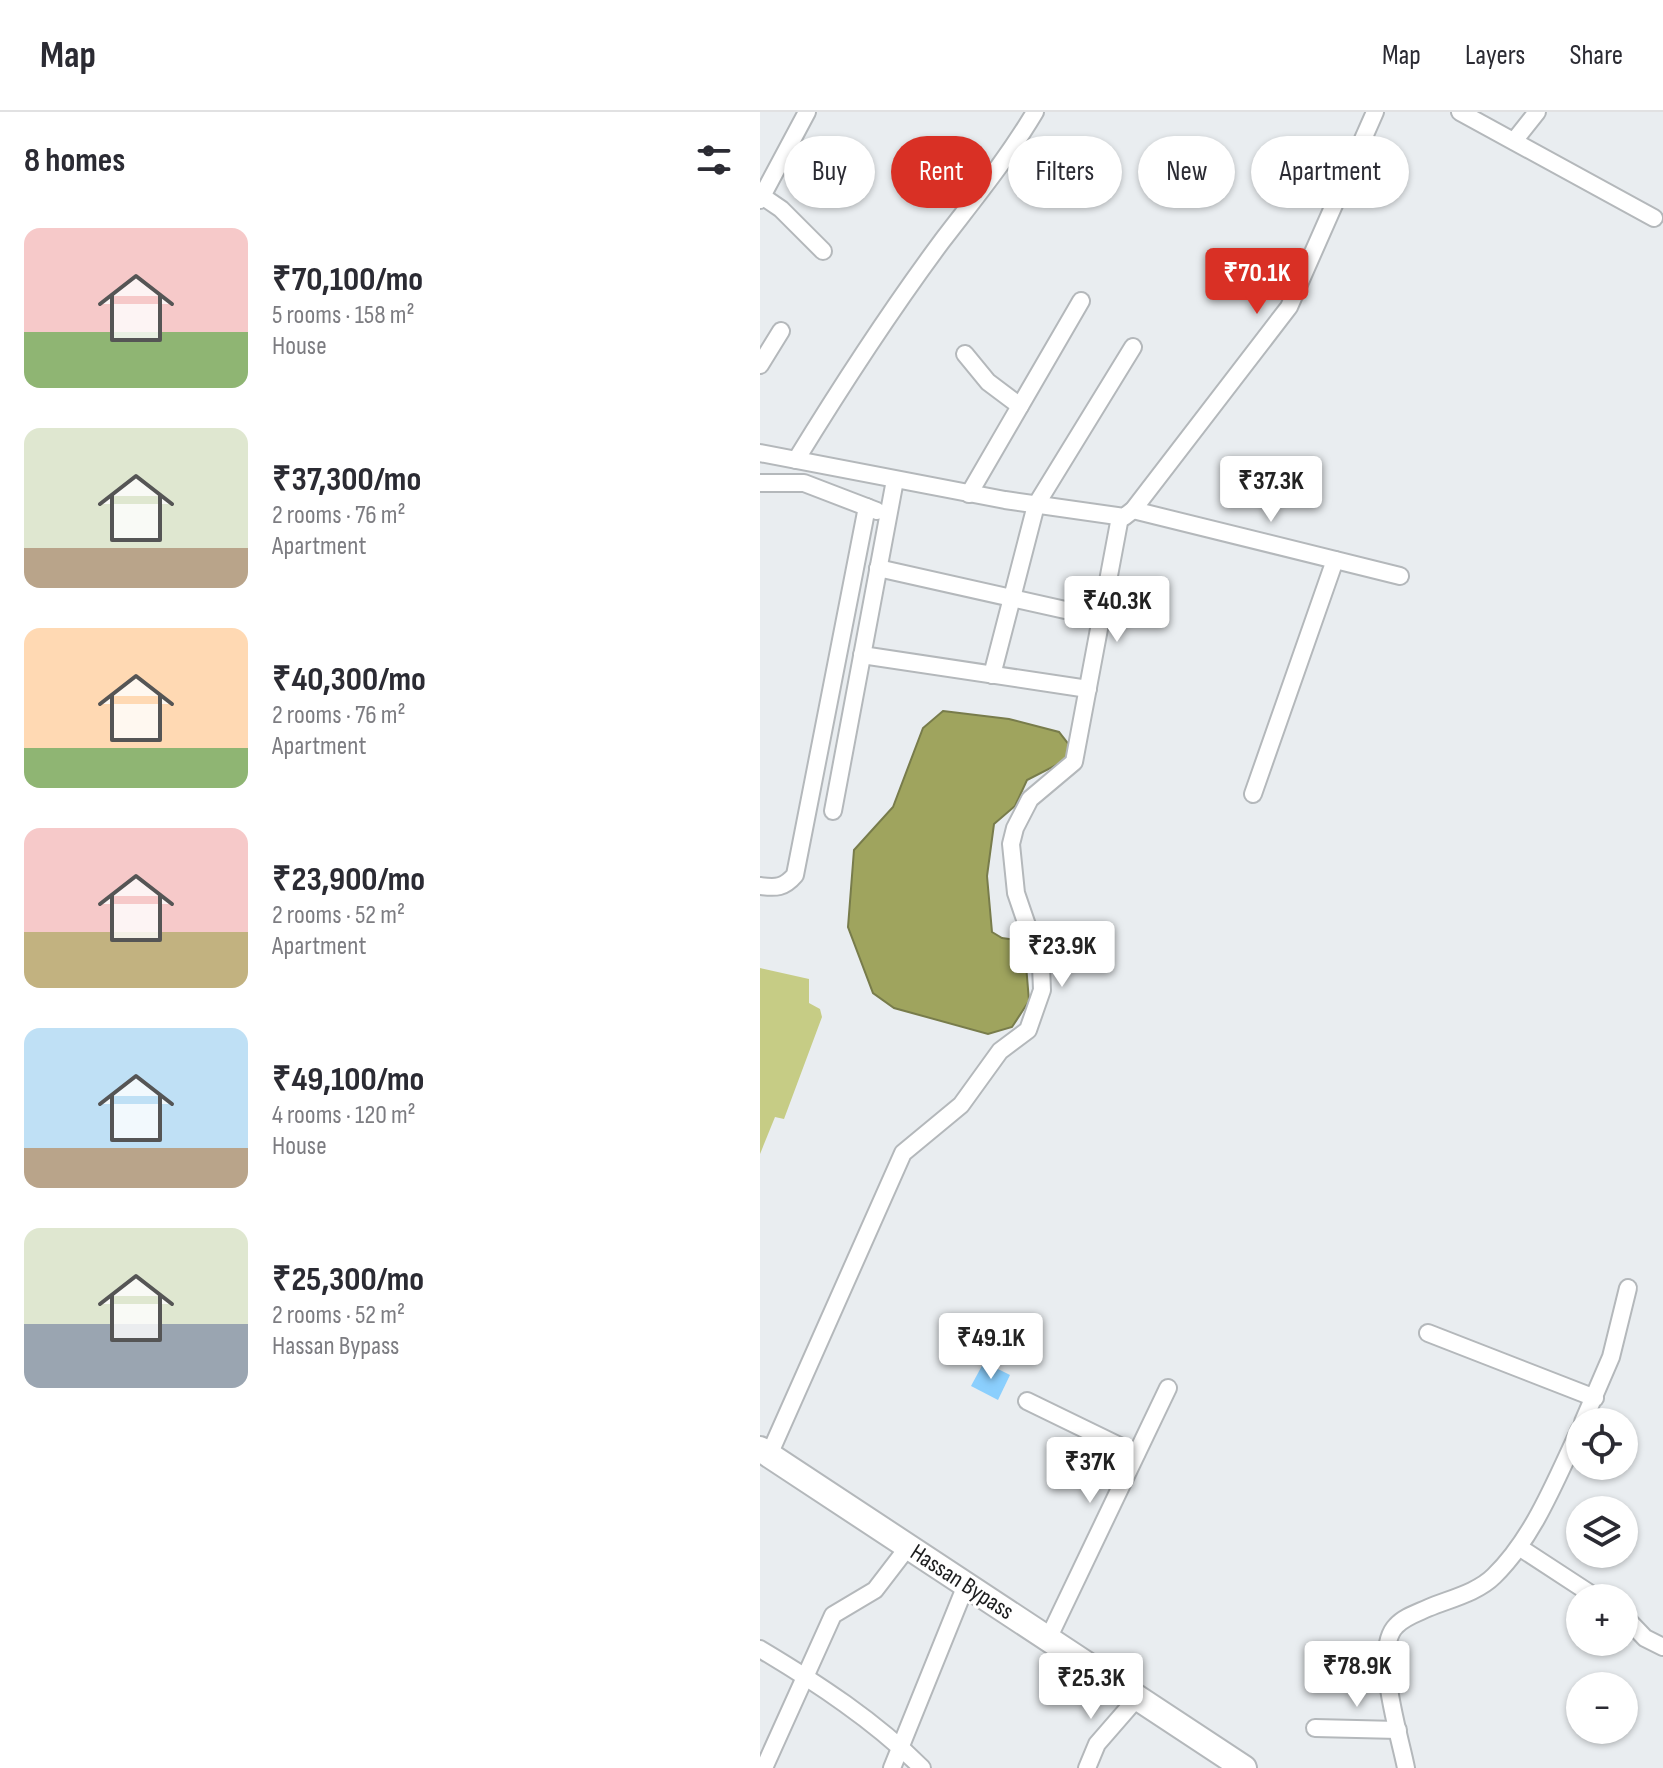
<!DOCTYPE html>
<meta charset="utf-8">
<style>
:root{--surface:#fff;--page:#f2f2f3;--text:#2b2b33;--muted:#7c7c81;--line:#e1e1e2;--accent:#d93025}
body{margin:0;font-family:"Sofia Sans Condensed",sans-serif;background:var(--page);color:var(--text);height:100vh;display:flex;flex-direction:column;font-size:30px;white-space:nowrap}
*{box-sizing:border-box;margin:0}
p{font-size:26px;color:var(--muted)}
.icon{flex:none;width:44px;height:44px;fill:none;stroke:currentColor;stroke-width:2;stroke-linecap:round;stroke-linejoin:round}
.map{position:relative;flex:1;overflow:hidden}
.drawer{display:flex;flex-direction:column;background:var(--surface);width:760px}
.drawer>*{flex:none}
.banner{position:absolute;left:24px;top:24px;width:758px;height:72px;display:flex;gap:16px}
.tools{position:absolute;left:806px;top:1296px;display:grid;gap:16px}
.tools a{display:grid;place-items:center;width:72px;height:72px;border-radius:50%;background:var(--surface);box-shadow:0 2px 6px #0004;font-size:40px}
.price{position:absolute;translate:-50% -68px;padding:0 18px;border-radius:8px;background:#fff;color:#222;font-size:26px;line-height:52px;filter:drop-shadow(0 2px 4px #0008)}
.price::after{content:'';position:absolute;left:50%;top:48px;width:24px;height:18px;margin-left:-12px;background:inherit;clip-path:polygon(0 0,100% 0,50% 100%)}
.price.selected{background:var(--accent);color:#fff}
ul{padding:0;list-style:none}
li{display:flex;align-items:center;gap:24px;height:200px;padding:0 24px}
li span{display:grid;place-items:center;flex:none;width:224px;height:160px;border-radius:16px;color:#555}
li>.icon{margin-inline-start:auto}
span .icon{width:96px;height:96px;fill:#fffc;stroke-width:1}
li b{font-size:34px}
h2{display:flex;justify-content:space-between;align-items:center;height:96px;padding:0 24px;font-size:34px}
.chip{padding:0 28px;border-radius:36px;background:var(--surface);box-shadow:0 2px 6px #0004;font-size:28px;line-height:72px}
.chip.selected{background:var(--accent);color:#fff}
header{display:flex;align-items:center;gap:48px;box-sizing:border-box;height:112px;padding:0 40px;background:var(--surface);border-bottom:2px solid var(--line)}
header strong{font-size:38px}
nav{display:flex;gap:44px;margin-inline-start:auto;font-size:28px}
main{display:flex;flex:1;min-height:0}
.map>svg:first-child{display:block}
.green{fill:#c6cc85}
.water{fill:#9fa45e;stroke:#787c4b;stroke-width:2}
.building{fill:#8bcffd}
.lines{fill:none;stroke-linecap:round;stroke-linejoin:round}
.minor-casing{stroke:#b4b8bb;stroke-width:20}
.highway-casing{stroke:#b4b8bb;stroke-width:28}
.minor{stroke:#fff;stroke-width:16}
.highway{stroke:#fff;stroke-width:24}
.labels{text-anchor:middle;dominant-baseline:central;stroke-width:6;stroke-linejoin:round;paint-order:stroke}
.street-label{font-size:24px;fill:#1c1d1e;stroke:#fff}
</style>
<header>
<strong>Map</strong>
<nav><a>Map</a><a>Layers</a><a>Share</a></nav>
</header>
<main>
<section class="drawer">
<h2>8 homes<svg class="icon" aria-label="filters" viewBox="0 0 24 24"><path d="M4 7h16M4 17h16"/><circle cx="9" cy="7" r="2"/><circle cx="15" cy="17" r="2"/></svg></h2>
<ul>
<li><span style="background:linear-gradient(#f6c9c9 65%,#8fb573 0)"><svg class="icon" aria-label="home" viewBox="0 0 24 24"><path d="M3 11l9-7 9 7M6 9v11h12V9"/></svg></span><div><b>₹70,100/mo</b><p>5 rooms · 158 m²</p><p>House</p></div></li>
<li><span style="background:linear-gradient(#dfe7d0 75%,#b9a48a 0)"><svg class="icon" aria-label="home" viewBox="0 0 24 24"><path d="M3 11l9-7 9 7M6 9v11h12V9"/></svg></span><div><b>₹37,300/mo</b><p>2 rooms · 76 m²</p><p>Apartment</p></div></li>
<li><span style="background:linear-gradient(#ffd9b3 75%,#8fb573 0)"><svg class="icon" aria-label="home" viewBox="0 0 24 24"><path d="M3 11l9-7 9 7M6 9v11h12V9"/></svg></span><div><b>₹40,300/mo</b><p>2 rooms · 76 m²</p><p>Apartment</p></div></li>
<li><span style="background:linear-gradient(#f6c9c9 65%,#c2b280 0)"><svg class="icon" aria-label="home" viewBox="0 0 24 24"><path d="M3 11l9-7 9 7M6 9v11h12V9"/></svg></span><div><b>₹23,900/mo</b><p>2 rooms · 52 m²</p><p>Apartment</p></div></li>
<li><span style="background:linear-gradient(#bfe0f5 75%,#b9a48a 0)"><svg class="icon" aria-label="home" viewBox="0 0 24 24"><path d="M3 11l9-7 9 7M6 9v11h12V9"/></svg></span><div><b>₹49,100/mo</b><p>4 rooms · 120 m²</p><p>House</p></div></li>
<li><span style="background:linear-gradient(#dfe7d0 60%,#9aa5b1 0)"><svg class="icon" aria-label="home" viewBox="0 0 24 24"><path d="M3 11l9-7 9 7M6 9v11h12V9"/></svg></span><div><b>₹25,300/mo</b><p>2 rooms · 52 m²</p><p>Hassan Bypass</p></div></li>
</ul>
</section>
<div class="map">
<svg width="903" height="1656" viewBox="0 0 903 1656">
<rect width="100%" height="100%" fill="#e9edf0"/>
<polygon class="green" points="0,856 49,867 49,891 60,897 62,905 24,1007 15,1005 0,1042"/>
<polygon class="water" points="183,599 249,607 299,620 313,638 310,646 267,668 255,694 234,712 227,764 232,820 242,826 264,829 269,889 252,915 228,922 134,896 113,881 88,815 94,738 133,695 163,616"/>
<polygon class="building" points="224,1250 250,1263 238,1288 211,1274"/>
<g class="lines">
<g class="minor-casing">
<g id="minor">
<polyline points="700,0 894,106"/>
<polyline points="754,29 777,0"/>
<polyline points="2,84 21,97 63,139"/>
<polyline points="0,88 47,0"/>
<polyline points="205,242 228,270 260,294"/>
<polyline points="0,253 21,219"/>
<polyline points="0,341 245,388 364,405 373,398 529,195 615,0"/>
<path d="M36,348c46,-75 94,-149 146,-219 33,-43 65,-82 93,-129"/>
<polyline points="0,371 44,371 117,399"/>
<polyline points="209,382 321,189"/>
<polyline points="373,398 640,464"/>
<polyline points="118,456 341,506"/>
<polyline points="102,543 328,577"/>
<polyline points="232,563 276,393 373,235"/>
<polyline points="493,682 575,448"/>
<polyline points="73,699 135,368"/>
<path d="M0,774c16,2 24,2 35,-11l72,-368"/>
<polyline points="668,1221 835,1286"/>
<polyline points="267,1289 376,1342"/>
<polyline points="823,1310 851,1245 868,1176"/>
<polyline points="9,1343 143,1041 201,993 240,939 268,918 282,878 281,854 256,781 251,732 255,716 270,687 314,650 360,405"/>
<polyline points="759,1435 837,1486"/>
<polyline points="864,1504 885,1526 903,1535"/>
<polyline points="288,1527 408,1276"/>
<path d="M0,1537c57,34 115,72 162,119"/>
<polyline points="555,1616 638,1618"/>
<polyline points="4,1656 73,1503 115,1478 148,1435"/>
<polyline points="132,1656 206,1473"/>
<polyline points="327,1656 337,1632 377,1586"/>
<path d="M646,1656c-6,-32 -34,-118 -10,-142 8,-9 21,-13 32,-18 21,-9 49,-15 66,-32 40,-39 62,-97 86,-147"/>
</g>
</g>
<g class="highway-casing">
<polyline id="highway" points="0,1337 484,1656"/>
</g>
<use href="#minor" class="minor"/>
<use href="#highway" class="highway"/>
</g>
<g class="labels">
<g class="street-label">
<text transform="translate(202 1470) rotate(33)">Hassan Bypass</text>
</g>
</g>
</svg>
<div class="tools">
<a><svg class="icon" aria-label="locate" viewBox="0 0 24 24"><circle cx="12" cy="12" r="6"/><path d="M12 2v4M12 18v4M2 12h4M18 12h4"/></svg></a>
<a><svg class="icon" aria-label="layers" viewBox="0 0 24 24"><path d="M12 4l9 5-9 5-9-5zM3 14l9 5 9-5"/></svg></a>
<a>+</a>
<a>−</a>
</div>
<b class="price selected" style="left:497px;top:204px">₹70.1K</b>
<b class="price" style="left:511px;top:412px">₹37.3K</b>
<b class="price" style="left:357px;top:532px">₹40.3K</b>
<b class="price" style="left:302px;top:877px">₹23.9K</b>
<b class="price" style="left:231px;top:1269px">₹49.1K</b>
<b class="price" style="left:330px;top:1393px">₹37K</b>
<b class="price" style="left:597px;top:1597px">₹78.9K</b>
<b class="price" style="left:331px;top:1609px">₹25.3K</b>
<div class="banner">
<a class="chip">Buy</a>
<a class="chip selected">Rent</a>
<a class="chip">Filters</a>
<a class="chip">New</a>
<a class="chip">Apartment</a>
</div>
</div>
</main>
